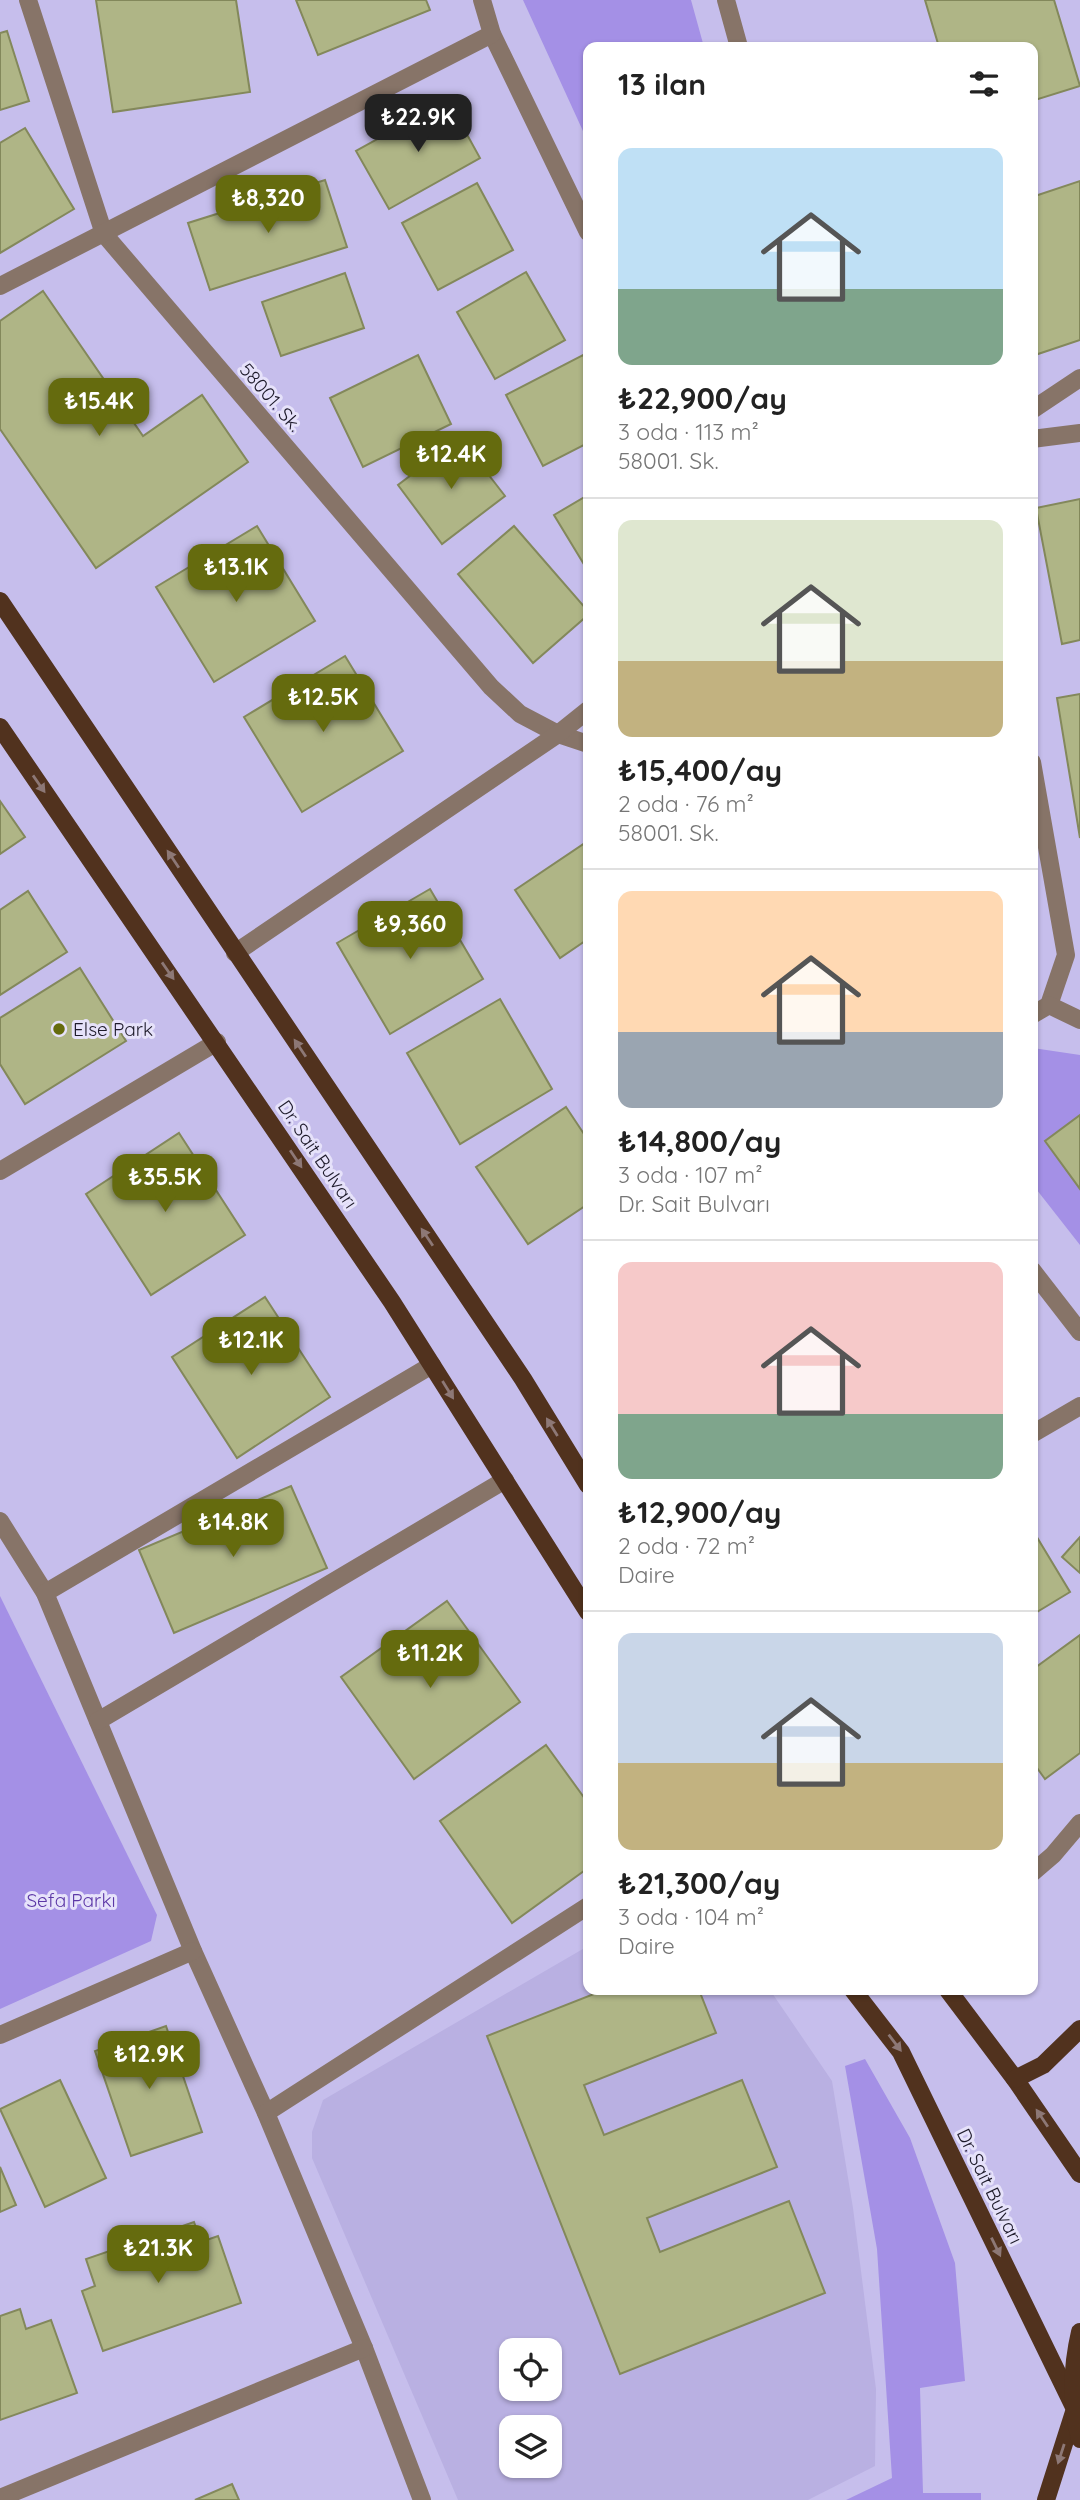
<!DOCTYPE html>
<html lang="tr">
<meta charset="utf-8">
<style>
:root{--surface:#fff;--page:#f2f2f2;--text:#222;--muted:#767676;--line:#e0e0e0;--accent:#656b0e}
body{margin:0;font-family:Quicksand,sans-serif;background:var(--page);color:var(--text);height:100vh;display:flex;flex-direction:column;font-size:26px;white-space:nowrap}
*{box-sizing:border-box;margin:0}
p{font-size:23px;color:var(--muted)}
.icon{flex:none;width:38px;height:38px;fill:none;stroke:currentColor;stroke-width:2;stroke-linecap:round;stroke-linejoin:round}
.map{position:relative;flex:1;overflow:hidden}
.side{position:absolute;left:583px;top:42px;width:455px;height:1953px;display:flex;flex-direction:column;background:var(--surface);border-radius:14px;box-shadow:0 2px 5px #0004}
.side>*{flex:none}
.controls{position:absolute;left:499px;top:2338px;display:grid;gap:14px}
.controls a{display:grid;place-items:center;width:63px;height:63px;border-radius:14px;background:var(--surface);box-shadow:0 2px 5px #0004;font-size:35px}
.price{position:absolute;translate:-50% -60px;padding:0 16px;border-radius:14px;background:var(--accent);color:#fff;font-size:23px;line-height:46px;filter:drop-shadow(0 2px 4px #0008)}
.price::after{content:'';position:absolute;left:50%;top:42px;width:21px;height:16px;margin-left:-10px;background:inherit;clip-path:polygon(0 0,100% 0,50% 100%)}
.price.active{background:#222;color:#fff}
ul{padding:0;list-style:none}
li{display:grid;align-content:center;gap:14px;height:371px;padding:0 35px}
li+li{border-top:2px solid var(--line)}
li span{display:grid;place-items:center;height:217px;border-radius:14px;color:#555}
li>.icon{margin-inline-start:auto}
span .icon{width:126px;height:126px;fill:#fffc;stroke-width:1}
li b{font-size:30px}
h2{display:flex;justify-content:space-between;align-items:center;height:84px;padding:0 35px;font-size:30px}
.map>svg:first-child{display:block}
.built{fill:#b9b0e2;fill-rule:evenodd}
.green{fill:#a490e6}
.building{fill:#afb586;stroke:#83885b;stroke-width:2}
.lines{fill:none;stroke-linecap:round;stroke-linejoin:round}
.minor{stroke:#877468;stroke-width:18}
.major{stroke:#51321e;stroke-width:18}
.oneway{fill:#8d7876}
.poi-dot{fill:#656b0e;stroke:#e6e2fa;stroke-width:2.5}
.labels{text-anchor:middle;dominant-baseline:central;stroke-width:6;stroke-linejoin:round;paint-order:stroke}
.street-label{font-size:19px;fill:#1d1a2a;stroke:#e6e2fa}
.poi-label{font-size:19px;fill:#1d1a2a;stroke:#e6e2fa;text-anchor:start}
.park-label{font-size:19px;fill:#5c37a6;stroke:#e6e2fa}
</style>
<div class="map">
<svg width="1080" height="2500" viewBox="0 0 1080 2500">
<rect width="100%" height="100%" fill="#c6beec"/>
<path class="built" d="M588,1946v44h182l62,91 21,127 23,181 -1,77 -67,34h-350l-146,-342v-26l11,-32zM511,2350h39v39h-39zM511,2427h39v39h-39z"/>
<g class="green">
<polygon points="523,0 691,0 704,47 588,47 588,142"/>
<polygon points="1033,1048 1080,1055 1080,1245 1033,1185"/>
<polygon points="0,1596 157,1915 151,1941 0,2009"/>
<polygon points="865,2059 910,2138 955,2263 965,2381 920,2388 923,2493 981,2493 981,2500 846,2500 892,2478 877,2249 845,2066"/>
</g>
<g class="building">
<polygon points="96,0 236,0 250,92 113,112"/>
<polygon points="296,0 426,0 430,10 318,55"/>
<polygon points="925,0 1054,0 1080,86 1032,101 1032,47 939,47"/>
<polygon points="7,31 29,101 0,110 0,33"/>
<polygon points="448,100 480,158 389,209 356,151"/>
<polygon points="25,128 74,209 0,253 0,143"/>
<polygon points="325,180 347,247 210,290 188,223"/>
<polygon points="1080,181 1080,340 1032,356 1032,197"/>
<polygon points="477,183 513,250 438,290 402,223"/>
<polygon points="526,272 565,340 495,379 457,312"/>
<polygon points="345,273 364,328 281,356 262,302"/>
<polygon points="43,291 143,436 202,395 248,462 96,568 0,429 0,321"/>
<polygon points="418,355 451,424 363,467 330,398"/>
<polygon points="583,355 588,365 588,443 543,466 506,395"/>
<polygon points="460,438 505,496 442,544 398,485"/>
<polygon points="588,495 588,571 554,515"/>
<polygon points="1080,499 1080,640 1062,644 1036,508"/>
<polygon points="257,526 315,621 214,682 156,587"/>
<polygon points="514,526 588,611 588,615 533,663 458,574"/>
<polygon points="345,656 403,751 302,812 244,717"/>
<polygon points="1080,694 1080,838 1057,698"/>
<polygon points="0,801 25,837 0,854"/>
<polygon points="588,841 588,939 560,958 515,890"/>
<polygon points="430,889 483,979 390,1034 337,943"/>
<polygon points="28,891 67,952 0,995 0,910"/>
<polygon points="80,968 126,1041 25,1104 0,1064 0,1018"/>
<polygon points="500,999 552,1089 460,1144 407,1053"/>
<polygon points="566,1107 588,1140 588,1204 528,1244 476,1167"/>
<polygon points="1080,1115 1080,1189 1045,1141"/>
<polygon points="179,1133 245,1235 151,1295 86,1194"/>
<polygon points="265,1297 330,1397 237,1458 172,1357"/>
<polygon points="291,1486 327,1568 174,1633 139,1550"/>
<polygon points="1032,1529 1070,1592 1032,1615"/>
<polygon points="1080,1537 1080,1573 1062,1557"/>
<polygon points="447,1601 520,1702 414,1779 341,1677"/>
<polygon points="1080,1635 1080,1753 1045,1779 1032,1761 1032,1670"/>
<polygon points="546,1745 588,1803 588,1868 512,1923 440,1821"/>
<polygon points="604,1990 699,1990 716,2033 584,2085 604,2135 742,2080 777,2167 647,2218 660,2252 789,2201 825,2293 620,2374 487,2036"/>
<polygon points="166,2026 202,2132 131,2156 95,2051"/>
<polygon points="60,2080 106,2178 45,2207 0,2109"/>
<polygon points="0,2167 16,2205 0,2212"/>
<polygon points="194,2222 201,2242 218,2236 241,2303 103,2351 82,2291 95,2286 86,2259"/>
<polygon points="20,2309 26,2329 51,2320 77,2393 0,2420 0,2316"/>
<polygon points="232,2484 239,2500 195,2500"/>
</g>
<g class="lines">
<g class="minor">
<polyline points="28,0 104,234 491,687 520,714 558,734 588,744"/>
<polyline points="482,0 492,34 588,232"/>
<polyline points="726,0 739,47"/>
<polyline points="0,286 492,34"/>
<polyline points="1032,410 1080,378"/>
<polyline points="1032,439 1080,433"/>
<polyline points="1032,762 1066,955 1049,1005 1032,1015"/>
<polyline points="235,953 558,734 588,710"/>
<polyline points="1049,1005 1080,1020"/>
<polyline points="0,1171 217,1042"/>
<polyline points="1032,1270 1080,1332"/>
<polyline points="1032,1434 1080,1406"/>
<polyline points="0,1521 45,1593 193,1951 266,2113 364,2348 422,2500"/>
<polyline points="45,1593 432,1365"/>
<polyline points="98,1721 505,1480"/>
<polyline points="1032,1873 1053,1855 1080,1823"/>
<polyline points="0,2035 193,1951"/>
<polyline points="266,2113 588,1906"/>
<polyline points="0,2498 364,2348"/>
</g>
<g class="major">
<polyline points="0,601 523,1379 588,1485"/>
<polyline points="0,727 392,1302 588,1612"/>
<polyline points="853,1990 901,2052 1075,2409 1046,2500"/>
<polyline points="948,1990 1015,2079 1080,2174"/>
<polyline points="1015,2079 1043,2065 1080,2029"/>
<path d="M1080,2332c-8,34 -9,72 0,107"/>
</g>
</g>
<defs><path id="oneway-solid" d="M-6-.8H1V-3.2L6.5 0L1 3.2V.8H-6Z" transform="scale(1.75)"/></defs>
<g class="oneway">
<use href="#oneway-solid" transform="translate(39 784) rotate(55)"/>
<use href="#oneway-solid" transform="translate(173 859) rotate(-124)"/>
<use href="#oneway-solid" transform="translate(168 971) rotate(55)"/>
<use href="#oneway-solid" transform="translate(300 1048) rotate(-124)"/>
<use href="#oneway-solid" transform="translate(296 1159) rotate(56)"/>
<use href="#oneway-solid" transform="translate(427 1237) rotate(-124)"/>
<use href="#oneway-solid" transform="translate(448 1390) rotate(58)"/>
<use href="#oneway-solid" transform="translate(552 1427) rotate(-122)"/>
<use href="#oneway-solid" transform="translate(895 2043) rotate(53)"/>
<use href="#oneway-solid" transform="translate(1042 2118) rotate(-124)"/>
<use href="#oneway-solid" transform="translate(996 2247) rotate(64)"/>
<use href="#oneway-solid" transform="translate(1061 2454) rotate(108)"/>
</g>
<circle class="poi-dot" cx="59" cy="1029" r="7"/>
<g class="labels">
<g class="street-label">
<text transform="translate(271 397) rotate(49)">58001. Sk.</text>
<text transform="translate(318 1154) rotate(56)">Dr. Sait Bulvarı</text>
<text transform="translate(990 2186) rotate(64)">Dr. Sait Bulvarı</text>
</g>
<g class="poi-label">
<text x="73" y="1029">Else Park</text>
</g>
<g class="park-label">
<text x="71" y="1900">Sefa Parkı</text>
</g>
</g>
</svg>
<div class="controls">
<a><svg class="icon" aria-label="locate" viewBox="0 0 24 24"><circle cx="12" cy="12" r="6"/><path d="M12 2v4M12 18v4M2 12h4M18 12h4"/></svg></a>
<a><svg class="icon" aria-label="layers" viewBox="0 0 24 24"><path d="M12 4l9 5-9 5-9-5zM3 14l9 5 9-5"/></svg></a>
</div>
<b class="price active" style="left:418px;top:154px">₺22.9K</b>
<b class="price" style="left:268px;top:235px">₺8,320</b>
<b class="price" style="left:99px;top:438px">₺15.4K</b>
<b class="price" style="left:451px;top:491px">₺12.4K</b>
<b class="price" style="left:236px;top:604px">₺13.1K</b>
<b class="price" style="left:323px;top:734px">₺12.5K</b>
<b class="price" style="left:410px;top:961px">₺9,360</b>
<b class="price" style="left:165px;top:1214px">₺35.5K</b>
<b class="price" style="left:251px;top:1377px">₺12.1K</b>
<b class="price" style="left:233px;top:1559px">₺14.8K</b>
<b class="price" style="left:430px;top:1690px">₺11.2K</b>
<b class="price" style="left:149px;top:2091px">₺12.9K</b>
<b class="price" style="left:158px;top:2285px">₺21.3K</b>
<section class="side">
<h2>13 ilan<svg class="icon" aria-label="filters" viewBox="0 0 24 24"><path d="M4 7h16M4 17h16"/><circle cx="9" cy="7" r="2"/><circle cx="15" cy="17" r="2"/></svg></h2>
<ul>
<li><span style="background:linear-gradient(#bfe0f5 65%,#7fa58c 0)"><svg class="icon" aria-label="home" viewBox="0 0 24 24"><path d="M3 11l9-7 9 7M6 9v11h12V9"/></svg></span><div><b>₺22,900/ay</b><p>3 oda · 113 m²</p><p>58001. Sk.</p></div></li>
<li><span style="background:linear-gradient(#dfe7d0 65%,#c2b280 0)"><svg class="icon" aria-label="home" viewBox="0 0 24 24"><path d="M3 11l9-7 9 7M6 9v11h12V9"/></svg></span><div><b>₺15,400/ay</b><p>2 oda · 76 m²</p><p>58001. Sk.</p></div></li>
<li><span style="background:linear-gradient(#ffd9b3 65%,#9aa5b1 0)"><svg class="icon" aria-label="home" viewBox="0 0 24 24"><path d="M3 11l9-7 9 7M6 9v11h12V9"/></svg></span><div><b>₺14,800/ay</b><p>3 oda · 107 m²</p><p>Dr. Sait Bulvarı</p></div></li>
<li><span style="background:linear-gradient(#f6c9c9 70%,#7fa58c 0)"><svg class="icon" aria-label="home" viewBox="0 0 24 24"><path d="M3 11l9-7 9 7M6 9v11h12V9"/></svg></span><div><b>₺12,900/ay</b><p>2 oda · 72 m²</p><p>Daire</p></div></li>
<li><span style="background:linear-gradient(#c9d6e8 60%,#c2b280 0)"><svg class="icon" aria-label="home" viewBox="0 0 24 24"><path d="M3 11l9-7 9 7M6 9v11h12V9"/></svg></span><div><b>₺21,300/ay</b><p>3 oda · 104 m²</p><p>Daire</p></div></li>
</ul>
</section>
</div>
